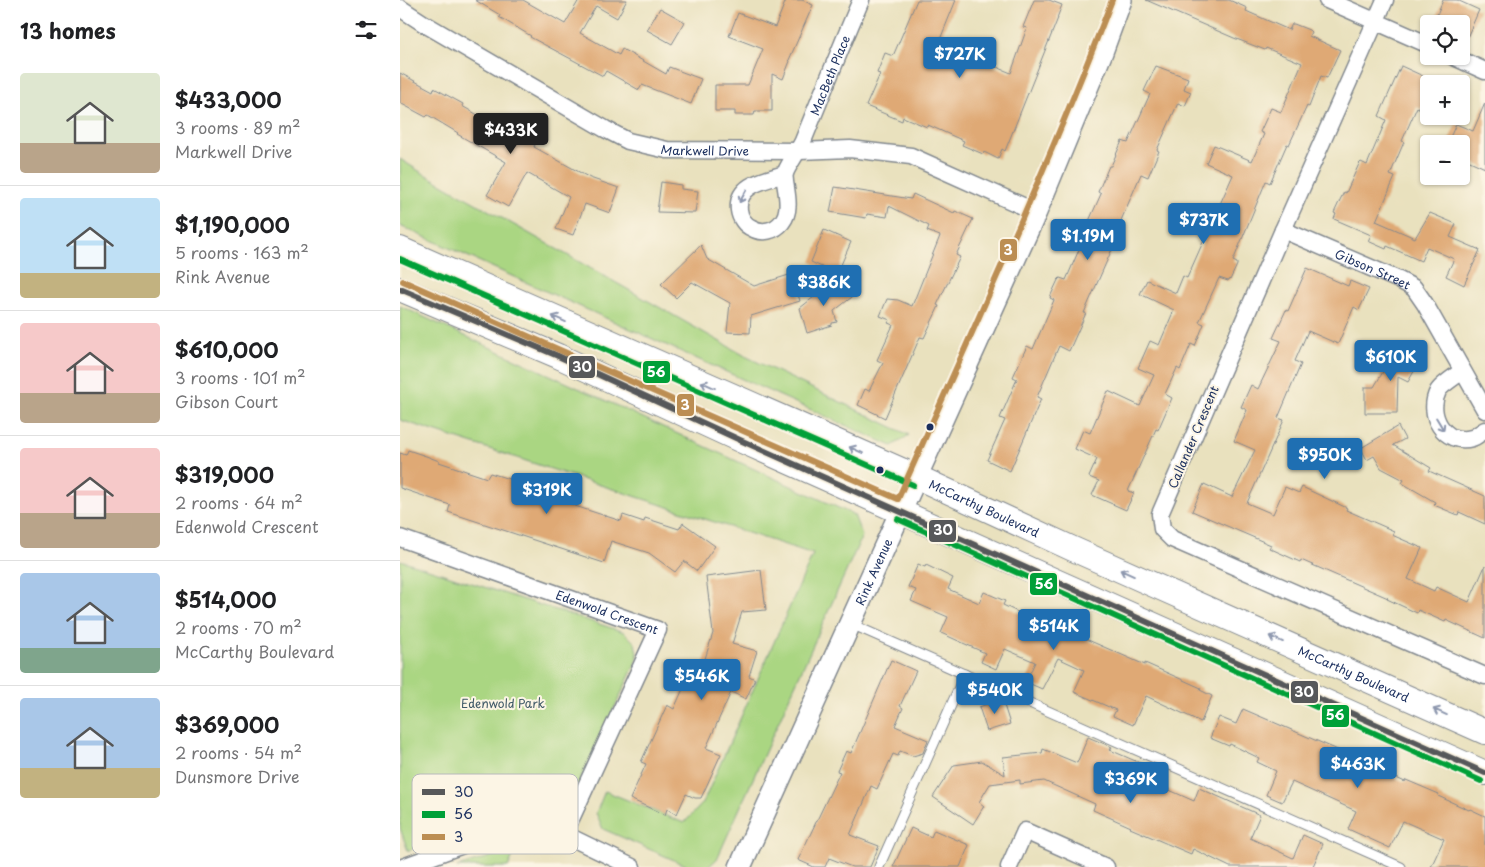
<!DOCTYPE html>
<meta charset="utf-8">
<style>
:root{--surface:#fff;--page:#f2f2f2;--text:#202124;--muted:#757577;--line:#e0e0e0;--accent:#1f6fb2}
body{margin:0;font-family:"Playpen Sans",sans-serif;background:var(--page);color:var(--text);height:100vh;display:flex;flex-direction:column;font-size:19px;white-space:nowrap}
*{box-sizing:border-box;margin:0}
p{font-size:16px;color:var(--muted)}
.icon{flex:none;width:28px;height:28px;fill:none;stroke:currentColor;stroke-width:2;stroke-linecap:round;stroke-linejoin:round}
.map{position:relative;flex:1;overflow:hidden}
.side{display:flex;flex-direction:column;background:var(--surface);width:400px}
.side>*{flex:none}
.tools{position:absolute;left:1020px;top:15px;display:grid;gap:10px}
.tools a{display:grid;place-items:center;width:50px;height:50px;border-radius:5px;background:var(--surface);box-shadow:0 1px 4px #0004;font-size:25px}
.price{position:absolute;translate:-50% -42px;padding:0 11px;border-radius:5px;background:var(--accent);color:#fff;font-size:16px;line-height:32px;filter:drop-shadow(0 1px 2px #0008)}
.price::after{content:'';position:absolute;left:50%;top:30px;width:15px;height:11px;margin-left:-8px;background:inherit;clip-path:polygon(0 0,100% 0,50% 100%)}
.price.current{background:#222;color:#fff}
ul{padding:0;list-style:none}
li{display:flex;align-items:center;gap:15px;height:125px;padding:0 20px}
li+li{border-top:1px solid var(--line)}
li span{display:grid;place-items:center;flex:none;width:140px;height:100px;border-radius:5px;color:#555}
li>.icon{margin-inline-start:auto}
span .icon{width:60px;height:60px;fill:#fffc;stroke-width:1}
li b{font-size:21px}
h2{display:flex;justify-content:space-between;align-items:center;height:60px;padding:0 20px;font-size:21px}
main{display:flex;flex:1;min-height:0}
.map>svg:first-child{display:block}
.green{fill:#aad682;stroke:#628270}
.building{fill:#dfa975}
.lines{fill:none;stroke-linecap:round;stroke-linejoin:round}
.service-casing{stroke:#82888e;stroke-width:11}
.minor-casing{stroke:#82888e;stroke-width:19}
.tertiary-casing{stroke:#82888e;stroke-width:24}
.secondary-casing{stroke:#82888e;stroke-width:26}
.service{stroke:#fff;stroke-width:9}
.minor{stroke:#fff;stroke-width:16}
.tertiary{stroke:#fff;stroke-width:21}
.secondary{stroke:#fff;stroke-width:24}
.bus-1-casing{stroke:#fcf5e5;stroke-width:10}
.bus-2-casing{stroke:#fcf5e5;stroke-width:10}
.bus-3-casing{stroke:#fcf5e5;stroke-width:10}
.bus-1{stroke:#57585a;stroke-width:6}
.bus-2{stroke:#00a038;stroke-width:6}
.bus-3{stroke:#bc8e53;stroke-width:6}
.oneway{stroke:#8d97ae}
.bus-dot{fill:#1b2f5e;stroke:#fcf5e5;stroke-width:2}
.labels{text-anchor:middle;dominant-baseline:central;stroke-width:4;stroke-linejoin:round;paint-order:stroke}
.street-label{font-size:12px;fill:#1b2f5e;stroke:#fcf5e5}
.park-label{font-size:12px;fill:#3f5967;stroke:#fcf5e5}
.key{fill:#fcf5e5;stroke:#b8babc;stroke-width:1}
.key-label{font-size:14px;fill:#1b2f5e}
.line-badge{stroke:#fcf5e5;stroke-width:2}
.badge-label{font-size:14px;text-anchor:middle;font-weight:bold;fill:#fff}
</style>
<main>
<section class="side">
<h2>13 homes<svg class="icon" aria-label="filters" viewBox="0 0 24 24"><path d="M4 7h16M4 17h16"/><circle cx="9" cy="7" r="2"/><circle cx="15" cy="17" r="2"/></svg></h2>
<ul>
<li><span style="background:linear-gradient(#dfe7d0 70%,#b9a48a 0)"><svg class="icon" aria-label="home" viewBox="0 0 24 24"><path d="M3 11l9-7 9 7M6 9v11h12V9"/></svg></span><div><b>$433,000</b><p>3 rooms · 89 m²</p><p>Markwell Drive</p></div></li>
<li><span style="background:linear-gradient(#bfe0f5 75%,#c2b280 0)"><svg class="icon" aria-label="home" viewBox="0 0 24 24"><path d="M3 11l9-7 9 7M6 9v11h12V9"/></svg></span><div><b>$1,190,000</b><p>5 rooms · 163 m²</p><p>Rink Avenue</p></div></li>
<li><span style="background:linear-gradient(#f6c9c9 70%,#b9a48a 0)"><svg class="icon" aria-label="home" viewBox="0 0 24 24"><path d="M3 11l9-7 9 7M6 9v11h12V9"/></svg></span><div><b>$610,000</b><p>3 rooms · 101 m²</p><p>Gibson Court</p></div></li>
<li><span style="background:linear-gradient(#f6c9c9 65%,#b9a48a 0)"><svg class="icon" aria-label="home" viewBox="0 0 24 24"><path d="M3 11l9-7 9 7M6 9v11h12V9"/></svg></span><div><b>$319,000</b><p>2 rooms · 64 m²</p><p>Edenwold Crescent</p></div></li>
<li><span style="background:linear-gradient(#a9c7e8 75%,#7fa58c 0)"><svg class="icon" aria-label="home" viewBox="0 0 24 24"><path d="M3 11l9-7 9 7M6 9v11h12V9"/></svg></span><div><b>$514,000</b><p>2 rooms · 70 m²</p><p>McCarthy Boulevard</p></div></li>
<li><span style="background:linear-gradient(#a9c7e8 70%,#c2b280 0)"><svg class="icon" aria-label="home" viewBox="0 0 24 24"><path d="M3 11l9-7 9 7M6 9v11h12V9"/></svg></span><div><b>$369,000</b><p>2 rooms · 54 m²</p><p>Dunsmore Drive</p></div></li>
</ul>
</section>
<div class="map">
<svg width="1085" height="867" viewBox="0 0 1085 867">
<rect width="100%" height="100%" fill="#fcf5e5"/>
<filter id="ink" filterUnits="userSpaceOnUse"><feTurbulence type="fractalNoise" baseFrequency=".02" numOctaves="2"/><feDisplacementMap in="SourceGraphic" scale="10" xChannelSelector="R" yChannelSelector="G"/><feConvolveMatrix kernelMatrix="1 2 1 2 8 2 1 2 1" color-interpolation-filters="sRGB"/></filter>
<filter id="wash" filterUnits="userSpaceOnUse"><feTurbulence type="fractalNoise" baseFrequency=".0096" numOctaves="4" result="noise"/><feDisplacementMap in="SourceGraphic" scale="20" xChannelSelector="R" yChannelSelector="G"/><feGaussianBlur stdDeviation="1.12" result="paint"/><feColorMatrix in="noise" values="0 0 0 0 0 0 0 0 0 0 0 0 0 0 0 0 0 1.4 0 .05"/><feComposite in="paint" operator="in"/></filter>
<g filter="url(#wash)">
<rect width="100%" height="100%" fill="#e9e1be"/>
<g class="green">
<polygon points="0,159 19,171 347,357 509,435 492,446 0,226"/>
<polygon points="0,306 454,515 462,536 317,859 308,867 290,867 203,829 196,813 205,791 284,823 303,803 413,554 0,420"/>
<polygon points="0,560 224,632 235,643 238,658 172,798 162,812 131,810 79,821 8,851 0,828"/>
<polygon points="116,849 108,867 57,867"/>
</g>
<g id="blocks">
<g class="building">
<polygon points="75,0 123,0 165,24 179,0 227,0 217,18 196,6 180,33 219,55 222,49 266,74 269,67 301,79 291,104 242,85 239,90 206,71 203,76 130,37 131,36 99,17 100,15"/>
<polygon points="386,0 402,0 413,5 389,60 390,61 383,79 372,74 372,111 355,111 354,115 335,115 335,111 315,111 315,85 348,85 363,49 329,36 338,13 375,27"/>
<polygon points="517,0 556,0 537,47 574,62 575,58 611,73 627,28 623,27 634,0 649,0 662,5 657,18 658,18 605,151 602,149 598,159 584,152 583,154 562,145 564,141 528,125 527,127 503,117 502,121 466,106 480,74 477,73 485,53 493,56"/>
<polygon points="746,0 829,0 847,8 846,11 889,30 892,24 894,24 909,30 911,32 909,36 940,50 927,78 921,76 909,107 907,106 889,145 887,144 870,183 866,181 833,261 837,263 837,265 830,280 829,279 828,281 819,278 799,322 804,324 795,346 791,344 780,370 777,368 765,394 772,398 758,430 756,429 728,491 734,493 726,510 692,495 699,481 689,477 697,459 675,449 683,430 690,433 708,391 740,406 754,375 738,368 750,341 759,345 774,310 740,294 747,280 776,293 783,276 787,278 833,175 806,163 814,145 852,161 864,134 860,132 871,108 881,112 902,63 866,48 865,50 834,38"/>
<polygon points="1043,0 1057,0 1079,10 1062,49 1061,24 1033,24"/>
<polygon points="260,8 285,22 272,44 247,30"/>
<polygon points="756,66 788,78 784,89 791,92 785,106 778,103 757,150 759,151 748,177 741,174 710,246 713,247 684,313 686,313 669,351 659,346 637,397 641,399 610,471 587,460 605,420 600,418 617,379 613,377 627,346 633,349 654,300 650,298 651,295 658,280 660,278 666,280 687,231 685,230 701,194 698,192 709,166 711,166 722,141 728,143 750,94 744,91"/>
<polygon points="1001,66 1034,81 1033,84 1029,84 1029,93 1021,109 1017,107 1002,141 1004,142 990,175 995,177 976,221 1015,238 1030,213 1056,224 1050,237 1080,250 1064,285 1046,276 1054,259 1027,247 1021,261 987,246 986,249 968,241 971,235 934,219 936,214 934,213 940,200 944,192 946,193 959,164 961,162 967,165 986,120 979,116"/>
<polygon points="0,73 33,91 34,88 63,104 62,106 106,131 107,129 119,136 135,145 134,147 190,178 219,188 210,213 185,204 173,235 156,229 169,197 127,173 108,207 87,195 106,162 57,134 58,133 28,115 26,117 0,103"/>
<polygon points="1085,103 1085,168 1061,157 1061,144 1047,144 1056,124 1073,131"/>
<polygon points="261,182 281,185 281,189 298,191 295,213 257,212"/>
<polygon points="435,187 511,199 513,194 554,213 555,211 573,219 556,255 560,257 537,305 539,306 524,338 520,337 485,418 458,405 465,389 469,391 483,363 477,360 493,325 488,323 490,320 480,316 487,299 498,300 512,306 540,236 527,231 529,226 489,206 487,217 467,214 466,218 430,212"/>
<polygon points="424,230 451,242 437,274 411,262"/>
<polygon points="301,245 307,259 354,286 392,274 400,301 351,316 350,333 327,332 330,303 292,282 276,298 261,284"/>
<polygon points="907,268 948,286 950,281 969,289 959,310 954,307 938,344 908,331 895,361 901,364 878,418 884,420 847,503 873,514 885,487 899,493 902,487 947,508 946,510 994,531 992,535 1022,548 1008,579 1034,591 1036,587 1069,602 1085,566 1085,638 1046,620 1045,622 1018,610 1017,613 987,599 988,598 901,560 900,562 869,548 871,545 792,511 804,484 832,497 855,450 834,441 847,410 841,407 851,385 858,389 881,341 873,338 886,310 888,311"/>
<polygon points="438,278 452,297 434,311 437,322 432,323 432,325 407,333 400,308"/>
<polygon points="999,345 1022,357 1008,382 998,377 997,413 965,413 965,387 974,387"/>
<polygon points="998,426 1005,439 993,445 1031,468 1029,471 1085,496 1085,524 1059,512 1058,515 1034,505 1035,502 1002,483 1004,480 981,468 974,456 967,460 961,448"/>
<polygon points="8,450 26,456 39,461 39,462 87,478 90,473 103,477 129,486 128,489 172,504 172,505 221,521 223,515 244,522 245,518 279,529 283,523 315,546 297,571 284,561 275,572 249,553 211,541 204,563 48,512 50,505 0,488 0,453 6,455"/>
<polygon points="518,564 525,567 526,565 553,578 548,589 579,603 584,592 605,601 603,605 630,618 631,615 745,665 745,663 801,688 800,690 812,696 801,722 746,696 733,725 713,716 716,710 674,692 684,670 658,658 642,689 626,682 635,662 605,649 596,669 581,662 585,653 541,633 548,617 511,601 516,590 508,587"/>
<polygon points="361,570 366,610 342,612 332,644 357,651 349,676 355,679 346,699 331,692 306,748 321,754 301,798 295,798 286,794 277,814 267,809 265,815 230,799 246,764 241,762 267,705 274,709 291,671 300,675 313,633 306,577"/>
<polygon points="491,660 516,671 500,706 503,708 495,726 528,740 523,753 513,756 500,751 498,756 493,754 477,789 471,786 450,835 479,846 470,867 452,867 429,858 425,867 414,867 398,860 440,772 437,771 446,751 451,753"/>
<polygon points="602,699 610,724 587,731 579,707"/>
<polygon points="843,709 975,766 974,768 1005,782 1006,780 1039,794 1038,796 1069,810 1070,809 1085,816 1085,867 1031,867 1044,839 1003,821 990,848 948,829 956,811 892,782 882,802 866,795 876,771 857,762 859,758 830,744 829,746 810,738 819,717 836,724"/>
<polygon points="688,737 712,747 710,750 754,769 749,781 794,801 799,788 860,815 850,838 893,858 903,835 923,844 913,866 914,867 830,867 793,849 791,854 730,828 731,827 693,810 695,804 644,781 620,784 620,780 590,784 579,802 584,806 573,824 533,797 554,765 582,761 605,775 603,757 642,753 643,749 677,763"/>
<polygon points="511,828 531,837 534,830 569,845 560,867 493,867"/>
</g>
</g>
</g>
<g filter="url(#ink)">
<use href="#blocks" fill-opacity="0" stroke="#82888e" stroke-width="1"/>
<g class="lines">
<g class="service-casing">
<g id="service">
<polyline points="451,624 1001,867"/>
<polyline points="479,867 565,674"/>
</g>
</g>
<g class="minor-casing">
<g id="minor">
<polyline points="927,0 1029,45"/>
<polyline points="985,0 883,230 760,514 762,529 772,539 1085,676"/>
<path id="s1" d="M0,8l23,15 182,106 23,12 39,9 132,1 51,-2 61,7 125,56"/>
<polyline points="1052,56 1085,71"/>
<path id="s2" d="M385,174c-19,6 -49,10 -46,36 1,8 6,15 13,18 10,6 23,3 30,-6 9,-11 5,-27 3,-40 0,-3 -1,-5 0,-8 1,-6 14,-24 18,-33 19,-47 38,-94 58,-141"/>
<path id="s3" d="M883,230l116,50 15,8 11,16 60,106"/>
<path d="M1062,371c-6,5 -21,14 -24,20 -12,23 6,55 34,47 4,-1 9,-6 13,-8"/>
<path id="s4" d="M0,538l258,92 -94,204"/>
<polyline points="3,867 87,836 164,834 232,867"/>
<polyline points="609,867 625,831 706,867"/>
</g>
</g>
<g class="tertiary-casing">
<g id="tertiary">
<path id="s5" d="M340,867l296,-655 66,-160 19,-52"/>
</g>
</g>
<g class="secondary-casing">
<g id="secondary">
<path id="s6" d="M0,249l517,228 156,72 412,183"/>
<polyline points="0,289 158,356 340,440 1085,773"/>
</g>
</g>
<use href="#service" class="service"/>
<use href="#minor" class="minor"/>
<use href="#tertiary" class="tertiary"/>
<use href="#secondary" class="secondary"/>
<g class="bus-1-casing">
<polyline id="bus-1" points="0,289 158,356 340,440 1085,773"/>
</g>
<g class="bus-2-casing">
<g id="bus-2">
<polyline points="0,259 513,485"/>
<polyline points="498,519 1081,781"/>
</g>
</g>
<g class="bus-3-casing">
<path id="bus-3" d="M3,281l495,218c73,-165 149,-330 214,-499"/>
</g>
<use href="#bus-1" class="bus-1"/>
<use href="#bus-2" class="bus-2"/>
<use href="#bus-3" class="bus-3"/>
</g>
<defs><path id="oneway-shaft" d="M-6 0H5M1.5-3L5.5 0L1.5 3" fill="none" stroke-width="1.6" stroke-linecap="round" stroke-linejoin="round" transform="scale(1.25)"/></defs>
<g class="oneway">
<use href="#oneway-shaft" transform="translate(343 196) rotate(119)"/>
<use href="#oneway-shaft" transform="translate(159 319) rotate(-156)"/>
<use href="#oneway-shaft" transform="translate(308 385) rotate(-156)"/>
<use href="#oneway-shaft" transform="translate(1040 424) rotate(59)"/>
<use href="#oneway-shaft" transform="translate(456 450) rotate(-156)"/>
<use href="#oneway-shaft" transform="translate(727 573) rotate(-156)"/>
<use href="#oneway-shaft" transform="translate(876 639) rotate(-156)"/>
<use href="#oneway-shaft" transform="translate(1040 712) rotate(-156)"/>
</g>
</g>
<g class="bus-dot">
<circle cx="530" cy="427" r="4.5"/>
<circle cx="480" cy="470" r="4.5"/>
</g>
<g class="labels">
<g class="street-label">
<text stroke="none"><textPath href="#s2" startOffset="279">MacBeth Place</textPath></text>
<text stroke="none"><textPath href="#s1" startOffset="342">Markwell Drive</textPath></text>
<text stroke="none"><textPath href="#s3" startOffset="98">Gibson Street</textPath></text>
<text transform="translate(793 437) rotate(-67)">Callander Crescent</text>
<text stroke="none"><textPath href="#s6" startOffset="639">McCarthy Boulevard</textPath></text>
<text stroke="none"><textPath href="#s5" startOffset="324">Rink Avenue</textPath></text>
<text stroke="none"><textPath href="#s4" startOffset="220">Edenwold Crescent</textPath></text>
<text stroke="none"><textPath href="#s6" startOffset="1044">McCarthy Boulevard</textPath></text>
</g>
<g class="park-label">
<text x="103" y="703">Edenwold Park</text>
</g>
</g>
<rect x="12" y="774" width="166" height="80" rx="8" class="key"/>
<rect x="22" y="789" width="23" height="6" fill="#57585a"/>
<rect x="22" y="811" width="23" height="7" fill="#00a038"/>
<rect x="22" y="834" width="23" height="6" fill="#bc8e53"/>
<g class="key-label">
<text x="54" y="797">30</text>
<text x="54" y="819">56</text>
<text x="54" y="842">3</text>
</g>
<g class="line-badge">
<rect x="599" y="238" width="19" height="24" rx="5" fill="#bc8e53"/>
<rect x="168" y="355" width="28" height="24" rx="5" fill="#57585a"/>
<rect x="242" y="360" width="29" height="24" rx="5" fill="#00a038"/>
<rect x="276" y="393" width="19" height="24" rx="5" fill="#bc8e53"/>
<rect x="528" y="519" width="29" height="24" rx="5" fill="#57585a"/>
<rect x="629" y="572" width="29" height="24" rx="5" fill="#00a038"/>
<rect x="890" y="680" width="29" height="24" rx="5" fill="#57585a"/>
<rect x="921" y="704" width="29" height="24" rx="5" fill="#00a038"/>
</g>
<g class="badge-label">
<text x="608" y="255">3</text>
<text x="182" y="372">30</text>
<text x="256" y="377">56</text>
<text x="285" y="410">3</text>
<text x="543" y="535">30</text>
<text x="644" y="589">56</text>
<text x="904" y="697">30</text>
<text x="935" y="720">56</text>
</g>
</svg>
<div class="tools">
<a><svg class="icon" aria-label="locate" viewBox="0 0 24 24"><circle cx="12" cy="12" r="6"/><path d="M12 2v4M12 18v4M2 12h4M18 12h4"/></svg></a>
<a>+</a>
<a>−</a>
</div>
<b class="price" style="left:560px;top:79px">$727K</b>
<b class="price current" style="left:111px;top:155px">$433K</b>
<b class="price" style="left:804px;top:245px">$737K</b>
<b class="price" style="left:688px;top:261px">$1.19M</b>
<b class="price" style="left:424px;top:307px">$386K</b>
<b class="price" style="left:991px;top:382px">$610K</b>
<b class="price" style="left:925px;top:480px">$950K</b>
<b class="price" style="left:147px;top:515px">$319K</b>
<b class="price" style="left:654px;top:651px">$514K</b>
<b class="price" style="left:302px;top:701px">$546K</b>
<b class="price" style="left:595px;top:715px">$540K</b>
<b class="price" style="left:958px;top:789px">$463K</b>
<b class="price" style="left:731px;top:804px">$369K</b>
</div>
</main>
